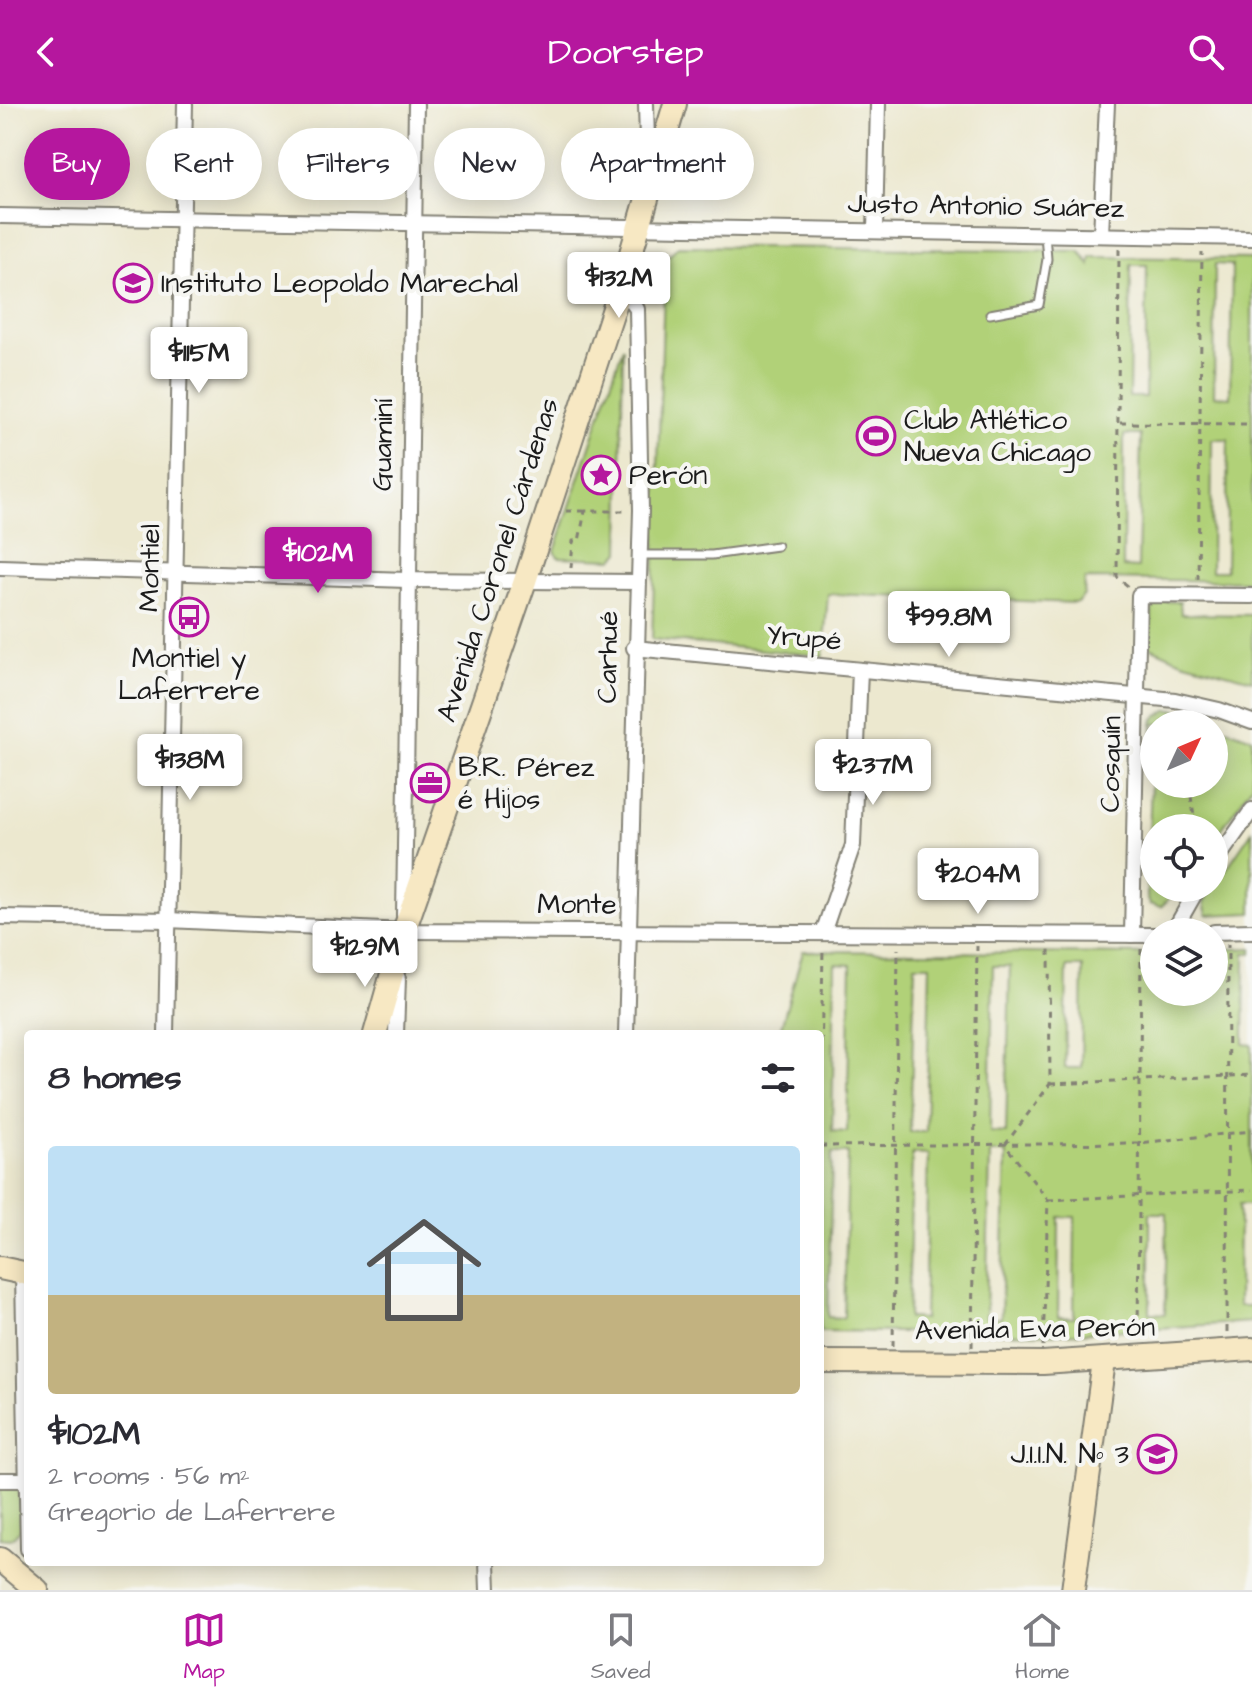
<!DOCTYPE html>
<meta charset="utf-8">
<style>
:root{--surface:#fff;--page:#f2f2f3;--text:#2b2b33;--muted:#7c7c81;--line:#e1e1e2;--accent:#b5179e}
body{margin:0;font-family:"Architects Daughter",sans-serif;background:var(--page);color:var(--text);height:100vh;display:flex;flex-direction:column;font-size:30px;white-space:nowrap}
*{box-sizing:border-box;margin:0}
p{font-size:26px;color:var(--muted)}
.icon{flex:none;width:44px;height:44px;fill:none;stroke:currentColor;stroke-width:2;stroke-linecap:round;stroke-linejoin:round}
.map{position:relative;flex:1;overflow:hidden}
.sheet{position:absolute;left:24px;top:926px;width:800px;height:536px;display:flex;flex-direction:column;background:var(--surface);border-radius:8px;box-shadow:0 4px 20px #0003}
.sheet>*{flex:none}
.hud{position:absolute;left:24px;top:24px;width:800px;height:72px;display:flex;gap:16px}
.needle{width:52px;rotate:46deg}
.controls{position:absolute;left:1140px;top:606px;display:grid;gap:16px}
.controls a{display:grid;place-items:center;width:88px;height:88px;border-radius:50%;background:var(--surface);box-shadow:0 4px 20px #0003;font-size:40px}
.price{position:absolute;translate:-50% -68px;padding:0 18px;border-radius:8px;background:#fff;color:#222;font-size:26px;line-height:52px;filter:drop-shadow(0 2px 4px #0008)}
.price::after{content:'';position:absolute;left:50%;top:48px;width:24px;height:18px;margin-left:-12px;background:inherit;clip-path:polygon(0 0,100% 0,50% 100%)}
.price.selected{background:var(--accent);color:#fff}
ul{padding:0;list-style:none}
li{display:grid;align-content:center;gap:16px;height:424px;padding:0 24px}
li+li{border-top:2px solid var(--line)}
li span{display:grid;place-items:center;height:248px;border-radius:8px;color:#555}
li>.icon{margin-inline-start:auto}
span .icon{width:144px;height:144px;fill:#fffc;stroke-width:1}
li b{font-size:34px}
h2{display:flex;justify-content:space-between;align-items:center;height:96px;padding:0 24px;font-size:34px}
.tag{padding:0 28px;border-radius:36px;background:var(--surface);box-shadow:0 4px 20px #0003;font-size:28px;line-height:72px}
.tag.selected{background:var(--accent);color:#fff}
header{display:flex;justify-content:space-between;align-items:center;height:104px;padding:0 24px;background:var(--accent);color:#fff;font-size:36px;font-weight:600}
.dock{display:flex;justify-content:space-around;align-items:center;height:112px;border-top:2px solid var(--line);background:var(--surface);font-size:22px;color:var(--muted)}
.dock a{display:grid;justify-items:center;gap:4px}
.dock .selected{color:var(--accent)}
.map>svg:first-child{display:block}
.green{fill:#b1d178;stroke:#66764a;stroke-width:2;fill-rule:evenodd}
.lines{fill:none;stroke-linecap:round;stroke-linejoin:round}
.lane-casing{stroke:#848276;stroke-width:11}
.street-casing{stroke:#848276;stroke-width:18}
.secondary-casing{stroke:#848276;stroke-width:26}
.path{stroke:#848276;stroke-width:3;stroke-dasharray:6 6;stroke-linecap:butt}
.lane{stroke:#fff;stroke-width:7}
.street{stroke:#fff;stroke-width:14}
.secondary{stroke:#f7e8c3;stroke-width:22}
.labels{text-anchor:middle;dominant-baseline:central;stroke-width:8;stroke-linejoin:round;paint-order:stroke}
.street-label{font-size:28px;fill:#1c1c1c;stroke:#f6f6f2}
.poi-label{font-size:28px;fill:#1c1c1c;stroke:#f6f6f2;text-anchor:start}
</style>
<header><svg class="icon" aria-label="back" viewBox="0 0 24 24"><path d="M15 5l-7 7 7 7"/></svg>Doorstep<svg class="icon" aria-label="search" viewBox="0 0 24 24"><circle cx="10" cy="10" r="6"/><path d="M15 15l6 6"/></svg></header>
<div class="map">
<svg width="1252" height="1486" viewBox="0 0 1252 1486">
<rect width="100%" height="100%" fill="#f6f6f2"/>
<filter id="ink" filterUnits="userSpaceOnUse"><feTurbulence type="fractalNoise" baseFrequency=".0125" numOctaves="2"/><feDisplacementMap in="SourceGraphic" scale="16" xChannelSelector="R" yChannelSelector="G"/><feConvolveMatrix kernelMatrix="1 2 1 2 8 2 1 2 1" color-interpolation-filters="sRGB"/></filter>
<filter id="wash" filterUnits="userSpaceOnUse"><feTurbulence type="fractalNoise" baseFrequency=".006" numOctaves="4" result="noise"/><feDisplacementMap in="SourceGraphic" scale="32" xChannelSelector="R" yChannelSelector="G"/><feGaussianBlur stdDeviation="1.8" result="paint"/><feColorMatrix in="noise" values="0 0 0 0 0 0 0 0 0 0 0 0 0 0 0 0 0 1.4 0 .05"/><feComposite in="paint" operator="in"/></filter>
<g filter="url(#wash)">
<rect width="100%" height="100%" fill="#ece8cf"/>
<g class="green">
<path d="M678,142l402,5 10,14 1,-8 161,2v322l-167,-2 -1,16 -7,8 -249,-9 -5,62 -171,-17 13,-379zM1215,160l17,1 -2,132 -16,-1zM1131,161h16l-2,132h-16zM1124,331h17l-3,133 -15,-1zM1212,335h16l-2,132h-15z"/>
<polygon points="623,243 620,448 613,455 558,453 555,447"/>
<polygon points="1157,497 1180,498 1181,510 1252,511 1252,576 1182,557 1150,543 1152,506"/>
<path d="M1167,606h9l76,28v47l-38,55v-12h-60v60h25l-18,19 -11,-3 -3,-7 6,-172 1,-6zM1154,620h60v60h-60z"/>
<polygon points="1252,727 1252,809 1207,811 1204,798"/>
<path d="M1252,844v5h-7l-1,91 8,1v160h-13l-1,101h14v16l-189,12 -243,-3v-297h-41l24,-83 351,3v38h60v-42zM835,860l16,1 -4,167 -15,-1zM915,861h15l-4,167h-16zM993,862h17l-4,167 -16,-1zM1067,863h16l-2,101h-16zM832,1049h16l-4,165 -16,-1zM912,1049l16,1 -4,165 -16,-1zM990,1049h16l-5,165h-15zM1150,1109h17l-2,101 -15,-1zM1059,1113h16l-1,101 -16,-1z"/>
<polygon points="0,1381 13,1382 19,1388 21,1425 11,1435 0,1434"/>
</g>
</g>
<g filter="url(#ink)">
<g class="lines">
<g class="lane-casing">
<g id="lane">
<polyline points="990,210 1039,201 1047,155 1045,130"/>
<polyline points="640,451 712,451 777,442"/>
</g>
</g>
<g class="street-casing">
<g id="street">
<polyline points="646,0 647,37 659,53"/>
<polyline points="0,112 1252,134"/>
<polyline points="875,126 878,0"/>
<polyline points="1101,131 1107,0"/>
<polyline points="621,183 637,205 641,406 626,930"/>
<polyline points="0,463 407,476 636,478"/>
<polyline points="634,544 1175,596 1219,606 1252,618"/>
<polyline points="1214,760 1252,706"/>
<polyline points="404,811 416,0"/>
<polyline points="0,813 168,816 404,827 1154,831"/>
<polyline points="1173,828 1198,784"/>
<polyline points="1214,828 1252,827"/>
<polyline points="823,829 853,741 860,566"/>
<polyline points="1132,831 1139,491 1252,492"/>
<polyline points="166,930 185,0"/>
<polyline points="396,930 398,874"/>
<polyline points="23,1169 28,1445"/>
<polyline points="0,1376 25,1376"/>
<polyline points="487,1458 488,1486"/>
</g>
</g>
<g class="secondary-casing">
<g id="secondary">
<polyline points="375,930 404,827 525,477 621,183 675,0"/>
<polyline points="0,1164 28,1170"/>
<polyline points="820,1258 1043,1259 1252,1245"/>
<polyline points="0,1455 37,1486"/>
<polyline points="1073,1486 1104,1257"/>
</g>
</g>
<g class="path">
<polyline points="1119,145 1117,473 1129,483"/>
<polyline points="1120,319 1252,320"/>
<polyline points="566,407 585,407"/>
<polyline points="571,464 573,437 579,437 585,407 629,407"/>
<polyline points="1198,476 1202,148"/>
<polyline points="1189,680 1196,724"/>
<polyline points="1050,980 1252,971"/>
<polyline points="820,1023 823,844"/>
<polyline points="820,1042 1139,1039 1252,1027"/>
<polyline points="1048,1096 1252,1086"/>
<polyline points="1227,1228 1228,840"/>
<polyline points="1138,1235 1141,843"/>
<polyline points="893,1242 898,845"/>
<polyline points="1043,1242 1048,1096 1005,1041 1050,980 1049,843"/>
<polyline points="972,1243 977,842"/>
</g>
<use href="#lane" class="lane"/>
<use href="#street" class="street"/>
<use href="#secondary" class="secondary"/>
</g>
</g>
<defs>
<g id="school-ring" transform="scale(2)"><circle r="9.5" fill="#f6f6f2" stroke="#b5179e" stroke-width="1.5"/><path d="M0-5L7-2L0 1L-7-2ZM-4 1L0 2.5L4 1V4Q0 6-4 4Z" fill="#b5179e"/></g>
<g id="stadium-ring" transform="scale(2)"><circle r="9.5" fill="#f6f6f2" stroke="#b5179e" stroke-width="1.5"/><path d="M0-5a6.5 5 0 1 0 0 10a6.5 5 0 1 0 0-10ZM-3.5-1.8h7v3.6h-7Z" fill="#b5179e"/></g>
<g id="sight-ring" transform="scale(2)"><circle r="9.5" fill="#f6f6f2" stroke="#b5179e" stroke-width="1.5"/><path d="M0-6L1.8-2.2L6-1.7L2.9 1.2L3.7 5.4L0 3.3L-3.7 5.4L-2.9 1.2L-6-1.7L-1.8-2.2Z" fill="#b5179e"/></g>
<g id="bus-ring" transform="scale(2)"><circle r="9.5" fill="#f6f6f2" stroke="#b5179e" stroke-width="1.5"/><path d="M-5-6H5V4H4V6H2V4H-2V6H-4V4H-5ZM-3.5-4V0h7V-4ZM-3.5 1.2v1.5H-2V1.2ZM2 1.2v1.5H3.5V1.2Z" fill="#b5179e"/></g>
<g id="office-ring" transform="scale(2)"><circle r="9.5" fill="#f6f6f2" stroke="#b5179e" stroke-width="1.5"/><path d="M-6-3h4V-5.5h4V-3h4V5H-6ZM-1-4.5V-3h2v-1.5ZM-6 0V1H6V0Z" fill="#b5179e"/></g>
</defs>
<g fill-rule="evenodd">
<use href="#school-ring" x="133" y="179"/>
<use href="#stadium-ring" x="876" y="332"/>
<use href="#sight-ring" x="601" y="371"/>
<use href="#bus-ring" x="189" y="513"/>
<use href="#office-ring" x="430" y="679"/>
<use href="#school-ring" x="1157" y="1350"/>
</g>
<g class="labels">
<g class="street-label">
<text transform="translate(986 102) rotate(1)">Justo Antonio Suárez</text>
<text transform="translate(383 341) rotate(-89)">Guaminí</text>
<text transform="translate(498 456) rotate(-72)">Avenida Coronel Cárdenas</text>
<text transform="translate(150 464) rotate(-89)">Montiel</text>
<text transform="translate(804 534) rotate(5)">Yrupé</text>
<text transform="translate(608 553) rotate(-89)">Carhué</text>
<text transform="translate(1111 660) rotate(-89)">Cosquín</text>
<text x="577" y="800">Monte</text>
<text transform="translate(1035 1225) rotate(-1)">Avenida Eva Perón</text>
</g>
<g class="poi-label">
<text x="161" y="179">Instituto Leopoldo Marechal</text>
<text x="904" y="316">Club Atlético<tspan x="904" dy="32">Nueva Chicago</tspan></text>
<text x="629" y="371">Perón</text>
<text x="189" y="554" text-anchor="middle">Montiel y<tspan x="189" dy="32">Laferrere</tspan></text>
<text x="458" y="663">B.R. Pérez<tspan x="458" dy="32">é Hijos</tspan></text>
<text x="1129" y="1350" text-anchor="end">J.I.I.N. Nº 3</text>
</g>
</g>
</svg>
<div class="controls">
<a><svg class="needle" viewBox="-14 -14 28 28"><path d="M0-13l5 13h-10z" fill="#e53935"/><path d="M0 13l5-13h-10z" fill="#7c7c81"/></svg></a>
<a><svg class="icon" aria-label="locate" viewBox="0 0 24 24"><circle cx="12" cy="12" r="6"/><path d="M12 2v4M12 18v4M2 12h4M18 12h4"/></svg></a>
<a><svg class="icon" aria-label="layers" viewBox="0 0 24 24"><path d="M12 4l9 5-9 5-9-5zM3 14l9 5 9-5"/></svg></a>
</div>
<b class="price" style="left:619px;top:216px">$132M</b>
<b class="price" style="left:199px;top:291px">$115M</b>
<b class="price selected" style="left:318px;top:491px">$102M</b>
<b class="price" style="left:949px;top:555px">$99.8M</b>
<b class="price" style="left:190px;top:698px">$138M</b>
<b class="price" style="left:873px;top:703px">$237M</b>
<b class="price" style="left:978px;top:812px">$204M</b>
<b class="price" style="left:365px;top:885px">$129M</b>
<div class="hud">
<a class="tag selected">Buy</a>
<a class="tag">Rent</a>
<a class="tag">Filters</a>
<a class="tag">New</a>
<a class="tag">Apartment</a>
</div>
<section class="sheet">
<h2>8 homes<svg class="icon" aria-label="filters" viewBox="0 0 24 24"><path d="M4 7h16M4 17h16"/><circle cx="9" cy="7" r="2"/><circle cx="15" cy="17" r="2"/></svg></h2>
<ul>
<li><span style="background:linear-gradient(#bfe0f5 60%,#c2b280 0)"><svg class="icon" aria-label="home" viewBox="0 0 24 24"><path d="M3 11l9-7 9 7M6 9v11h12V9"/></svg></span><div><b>$102M</b><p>2 rooms · 56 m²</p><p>Gregorio de Laferrere</p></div></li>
</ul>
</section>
</div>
<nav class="dock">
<a class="selected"><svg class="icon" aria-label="map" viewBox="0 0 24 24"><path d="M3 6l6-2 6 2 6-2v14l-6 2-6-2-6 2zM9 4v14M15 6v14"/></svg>Map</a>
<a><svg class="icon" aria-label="saved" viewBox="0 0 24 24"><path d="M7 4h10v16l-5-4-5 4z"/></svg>Saved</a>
<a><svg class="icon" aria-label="home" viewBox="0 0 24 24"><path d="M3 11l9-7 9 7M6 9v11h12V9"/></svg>Home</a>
</nav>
